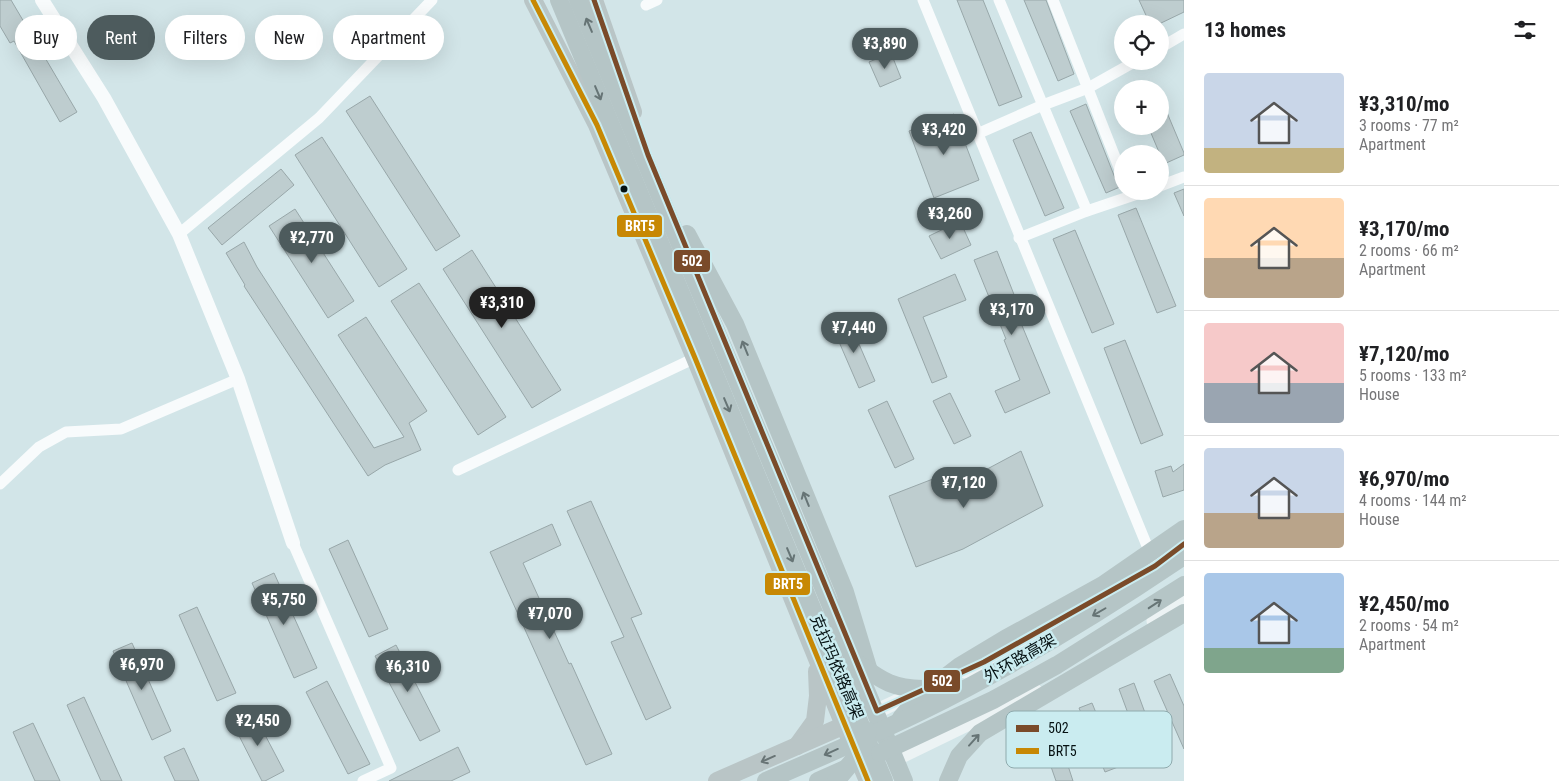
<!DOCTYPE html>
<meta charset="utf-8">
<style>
:root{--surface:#fff;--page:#f6f6f6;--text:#202124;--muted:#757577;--line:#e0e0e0;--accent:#4d5b5d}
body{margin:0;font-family:"Roboto Condensed","Noto Sans SC",sans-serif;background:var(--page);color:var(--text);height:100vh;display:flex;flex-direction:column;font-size:19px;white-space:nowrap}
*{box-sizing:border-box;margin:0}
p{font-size:16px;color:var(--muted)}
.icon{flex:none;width:28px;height:28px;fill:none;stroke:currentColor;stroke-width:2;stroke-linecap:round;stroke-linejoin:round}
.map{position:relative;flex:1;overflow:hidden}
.panel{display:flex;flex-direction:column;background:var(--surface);width:375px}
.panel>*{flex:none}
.top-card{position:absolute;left:15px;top:15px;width:475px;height:45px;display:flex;gap:10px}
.tools{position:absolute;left:1114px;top:15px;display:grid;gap:10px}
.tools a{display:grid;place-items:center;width:55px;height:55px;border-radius:50%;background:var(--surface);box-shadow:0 5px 20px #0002;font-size:25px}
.price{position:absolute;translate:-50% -42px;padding:0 11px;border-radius:18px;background:var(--accent);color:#fff;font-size:16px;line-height:32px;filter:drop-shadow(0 1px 2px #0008)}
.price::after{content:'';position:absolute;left:50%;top:30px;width:15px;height:11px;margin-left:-8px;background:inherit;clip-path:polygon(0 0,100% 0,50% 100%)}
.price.current{background:#222;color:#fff}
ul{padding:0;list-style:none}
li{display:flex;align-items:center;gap:15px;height:125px;padding:0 20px}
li+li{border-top:1px solid var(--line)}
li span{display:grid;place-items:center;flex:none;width:140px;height:100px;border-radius:5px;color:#555}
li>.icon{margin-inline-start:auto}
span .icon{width:60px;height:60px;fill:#fffc;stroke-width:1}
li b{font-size:21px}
h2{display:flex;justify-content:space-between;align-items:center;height:60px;padding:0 20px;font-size:21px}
.chip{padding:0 18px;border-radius:22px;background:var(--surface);box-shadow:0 5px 20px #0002;font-size:18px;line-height:45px}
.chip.current{background:var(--accent);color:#fff}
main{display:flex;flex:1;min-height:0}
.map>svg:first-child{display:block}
.building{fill:#becdcf;stroke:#98a7a9}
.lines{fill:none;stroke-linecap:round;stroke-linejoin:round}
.minor{stroke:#f8fbfc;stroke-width:11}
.tertiary{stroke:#f8fbfc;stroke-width:14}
.secondary{stroke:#ecf3f4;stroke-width:15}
.primary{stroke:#b9c5c6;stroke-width:18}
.trunk{stroke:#b5c5c6;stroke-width:18}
.bus-1-casing{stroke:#caecf0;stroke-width:9}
.bus-2-casing{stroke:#caecf0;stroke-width:9}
.bus-1{stroke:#7a4b2a;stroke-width:5}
.bus-2{stroke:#c78804;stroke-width:5}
.oneway{stroke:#667475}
.oneway2{stroke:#687475}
.bus-dot{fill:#051112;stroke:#caecf0;stroke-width:2}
.labels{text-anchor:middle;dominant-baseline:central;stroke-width:5;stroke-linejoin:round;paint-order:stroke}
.street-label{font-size:16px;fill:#051112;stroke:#caecf0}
.key{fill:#caecf0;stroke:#8faaad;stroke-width:1}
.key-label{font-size:14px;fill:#051112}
.line-badge{stroke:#caecf0;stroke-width:2}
.badge-label{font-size:14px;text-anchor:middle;font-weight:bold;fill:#fff}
</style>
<main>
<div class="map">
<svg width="1184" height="781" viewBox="0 0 1184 781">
<rect width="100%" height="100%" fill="#d2e5e8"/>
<g class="building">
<polygon points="0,0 11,0 77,112 60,122 14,41 10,43 0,26"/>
<polygon points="957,0 983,0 1022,97 999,106"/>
<polygon points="1024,0 1046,0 1074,74 1058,81"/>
<polygon points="1139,0 1184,0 1184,12 1159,24 1150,24"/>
<polygon points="891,53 901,78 880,87 869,62"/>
<polygon points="370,96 460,236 436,251 346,111"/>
<polygon points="1160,96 1184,153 1184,155 1164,164 1148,126 1160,126"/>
<polygon points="1086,104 1115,178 1122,186 1106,193 1070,111"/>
<polygon points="954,114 979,180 934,198 909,131"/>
<polygon points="1031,132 1064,208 1045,216 1013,140"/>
<polygon points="322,137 407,269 379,287 295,155"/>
<polygon points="281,169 294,185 222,245 208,228"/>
<polygon points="1184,189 1184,216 1174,193"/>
<polygon points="1136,208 1176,306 1157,313 1118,215"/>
<polygon points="295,209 354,301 328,318 269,226"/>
<polygon points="960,221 971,245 941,259 929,236"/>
<polygon points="1075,230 1114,324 1092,333 1053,239"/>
<polygon points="244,242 257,267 374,448 404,437 338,335 366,317 427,411 409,423 421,450 385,465 368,476 244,286 245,285 226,253"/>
<polygon points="472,250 561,390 532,408 443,269"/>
<polygon points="997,251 1022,315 1018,316 1050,393 1005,413 995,391 1020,380 1004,340 1006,339 974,260"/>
<polygon points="955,274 966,300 923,317 947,377 932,383 898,299"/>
<polygon points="419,283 506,417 478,435 391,301"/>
<polygon points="849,321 875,381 859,388 833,328"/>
<polygon points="1125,340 1163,435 1141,444 1104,348"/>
<polygon points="950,393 971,436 954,444 933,401"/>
<polygon points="887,401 914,459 895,468 868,410"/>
<polygon points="1021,451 1043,506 963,549 916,567 889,496 938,477 944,492"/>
<polygon points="1184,464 1184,490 1163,497 1155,471 1171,466 1173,472"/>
<polygon points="591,501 642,614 631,618 671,708 646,720 611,642 624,637 567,511"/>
<polygon points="552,524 561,545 523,563 569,664 571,663 612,754 586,765 490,552"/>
<polygon points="348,540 388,629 369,637 329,549"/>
<polygon points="274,573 317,668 294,678 252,583"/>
<polygon points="197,607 236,693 217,701 179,615"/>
<polygon points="132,643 171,731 152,740 113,651"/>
<polygon points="396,645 440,731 420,741 375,656"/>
<polygon points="1170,674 1184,706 1184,749 1154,681"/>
<polygon points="327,681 370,764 348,774 306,692"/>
<polygon points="1134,683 1158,748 1143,754 1119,689"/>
<polygon points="84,697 122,781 101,781 67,705"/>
<polygon points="1092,703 1118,767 1105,772 1079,708"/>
<polygon points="253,712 284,771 265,781 262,781 232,722"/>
<polygon points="33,723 60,781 35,781 13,732"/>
<polygon points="1056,729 1073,781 1056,781 1040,735"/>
<polygon points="458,747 470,772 451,781 389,781"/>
<polygon points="184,748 199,781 175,781 164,757"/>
</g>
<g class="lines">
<g class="minor">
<polyline points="923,0 1152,558"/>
<polyline points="999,0 1087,211"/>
<polyline points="1053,0 1122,175"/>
<polyline points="646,5 657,0"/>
<polyline points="1160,48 1184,34"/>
<polyline points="977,134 1043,105 1088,88 1136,61"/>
<polyline points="1160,186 1184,177"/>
<polyline points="179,234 319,118 432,0"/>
<polyline points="1019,238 1087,211 1146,191"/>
<polyline points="458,470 695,358"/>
<polyline points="0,484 39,447 66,432 121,429 238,379"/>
<polyline points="293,543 391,768 363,781"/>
</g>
<polyline class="tertiary" points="42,0 104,98 179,234 238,379 293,543"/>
<g class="secondary">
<polyline points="1154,621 1184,601"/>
<polyline points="965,671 984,662 1155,566 1184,544"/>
<polyline points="877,711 926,688"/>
<polyline points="897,758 1035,691"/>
</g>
<g class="primary">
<polyline points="533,0 597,125 695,358 844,725 868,781"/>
<polyline points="594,0 633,112"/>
<polyline points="797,746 815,721 818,696 817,671"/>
<polyline points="717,781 854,721"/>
</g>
<g class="trunk">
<polyline points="559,0 884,781"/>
<polyline points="578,0 904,781"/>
<polyline points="687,234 735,324 845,592 869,671"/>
<path d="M860,665c24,17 33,23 63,24"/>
<polyline points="901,718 917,699 960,666 1005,639 1103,585 1184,529"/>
<polyline points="880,753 993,700 1057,665 1184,585"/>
<path d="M766,781c52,-23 105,-45 156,-70 91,-45 178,-98 262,-155"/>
<polyline points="818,781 845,769"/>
<polyline points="836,781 861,751 868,731"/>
<polyline points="948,781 959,756 980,733 1184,613"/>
</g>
<g class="bus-1-casing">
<polyline id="bus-1" points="594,0 648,155 877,711 984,662 1155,566 1184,544"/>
</g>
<g class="bus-2-casing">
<polyline id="bus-2" points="533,0 597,125 695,358 868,781"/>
</g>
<use href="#bus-1" class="bus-1"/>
<use href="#bus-2" class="bus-2"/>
</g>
<defs><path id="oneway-shaft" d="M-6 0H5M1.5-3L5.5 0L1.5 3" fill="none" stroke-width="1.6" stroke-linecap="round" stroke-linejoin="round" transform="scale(1.25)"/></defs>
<g class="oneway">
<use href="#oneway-shaft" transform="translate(589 25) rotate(-113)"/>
<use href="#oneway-shaft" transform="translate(598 93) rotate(67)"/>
<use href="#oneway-shaft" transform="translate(745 348) rotate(-112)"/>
<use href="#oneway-shaft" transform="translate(727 405) rotate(67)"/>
<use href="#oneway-shaft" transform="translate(806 499) rotate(-112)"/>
<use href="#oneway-shaft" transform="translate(790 555) rotate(67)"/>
<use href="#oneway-shaft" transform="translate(1155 604) rotate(-33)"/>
<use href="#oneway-shaft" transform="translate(1099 612) rotate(150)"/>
<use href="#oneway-shaft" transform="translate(974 740) rotate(-48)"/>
<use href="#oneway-shaft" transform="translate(831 752) rotate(156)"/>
</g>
<use class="oneway2" href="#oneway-shaft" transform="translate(768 759) rotate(156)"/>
<circle class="bus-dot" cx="624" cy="189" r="4.5"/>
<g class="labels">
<g class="street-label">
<text transform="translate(1020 658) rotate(-30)">外环路高架</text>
<text transform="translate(837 667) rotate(67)">克拉玛依路高架</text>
</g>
</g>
<rect x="1006" y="711" width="166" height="57" rx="8" class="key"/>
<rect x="1016" y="725" width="23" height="7" fill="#7a4b2a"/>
<rect x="1016" y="748" width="23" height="6" fill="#c78804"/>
<g class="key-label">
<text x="1048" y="733">502</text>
<text x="1048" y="756">BRT5</text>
</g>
<g class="line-badge">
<rect x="616" y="214" width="47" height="24" rx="5" fill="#c78804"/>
<rect x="673" y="249" width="38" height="24" rx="5" fill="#7a4b2a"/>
<rect x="764" y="572" width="47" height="24" rx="5" fill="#c78804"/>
<rect x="923" y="669" width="38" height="24" rx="5" fill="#7a4b2a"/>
</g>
<g class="badge-label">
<text x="640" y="231">BRT5</text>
<text x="692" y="266">502</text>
<text x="788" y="589">BRT5</text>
<text x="942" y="686">502</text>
</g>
</svg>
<div class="tools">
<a><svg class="icon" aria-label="locate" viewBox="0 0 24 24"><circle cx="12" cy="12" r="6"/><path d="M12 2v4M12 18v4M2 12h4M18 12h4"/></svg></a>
<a>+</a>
<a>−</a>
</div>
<b class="price" style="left:885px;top:70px">¥3,890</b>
<b class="price" style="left:944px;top:156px">¥3,420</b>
<b class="price" style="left:950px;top:240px">¥3,260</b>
<b class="price" style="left:312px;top:264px">¥2,770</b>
<b class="price current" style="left:502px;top:329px">¥3,310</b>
<b class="price" style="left:1012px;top:336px">¥3,170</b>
<b class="price" style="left:854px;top:354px">¥7,440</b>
<b class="price" style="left:964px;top:509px">¥7,120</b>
<b class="price" style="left:284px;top:626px">¥5,750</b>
<b class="price" style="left:550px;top:640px">¥7,070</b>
<b class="price" style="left:142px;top:691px">¥6,970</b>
<b class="price" style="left:408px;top:693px">¥6,310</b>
<b class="price" style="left:258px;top:747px">¥2,450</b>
<div class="top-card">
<a class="chip">Buy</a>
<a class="chip current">Rent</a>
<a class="chip">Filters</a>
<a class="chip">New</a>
<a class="chip">Apartment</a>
</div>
</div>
<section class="panel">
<h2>13 homes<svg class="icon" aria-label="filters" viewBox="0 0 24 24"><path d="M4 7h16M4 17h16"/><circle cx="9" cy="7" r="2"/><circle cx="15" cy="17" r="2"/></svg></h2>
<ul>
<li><span style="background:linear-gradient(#c9d6e8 75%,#c2b280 0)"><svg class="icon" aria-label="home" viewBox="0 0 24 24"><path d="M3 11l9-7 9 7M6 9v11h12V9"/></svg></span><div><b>¥3,310/mo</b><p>3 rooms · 77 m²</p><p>Apartment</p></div></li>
<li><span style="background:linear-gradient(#ffd9b3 60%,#b9a48a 0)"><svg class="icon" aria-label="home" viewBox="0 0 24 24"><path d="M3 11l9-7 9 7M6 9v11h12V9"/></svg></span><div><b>¥3,170/mo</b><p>2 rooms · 66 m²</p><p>Apartment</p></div></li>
<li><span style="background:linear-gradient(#f6c9c9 60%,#9aa5b1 0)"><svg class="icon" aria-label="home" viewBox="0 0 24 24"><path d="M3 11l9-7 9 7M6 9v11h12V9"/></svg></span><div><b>¥7,120/mo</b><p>5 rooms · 133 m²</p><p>House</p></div></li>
<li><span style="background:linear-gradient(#c9d6e8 65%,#b9a48a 0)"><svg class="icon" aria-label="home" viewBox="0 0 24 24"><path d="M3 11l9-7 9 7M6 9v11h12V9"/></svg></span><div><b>¥6,970/mo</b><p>4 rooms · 144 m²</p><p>House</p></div></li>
<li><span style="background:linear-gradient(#a9c7e8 75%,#7fa58c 0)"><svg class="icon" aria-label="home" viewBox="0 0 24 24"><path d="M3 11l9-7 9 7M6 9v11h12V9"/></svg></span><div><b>¥2,450/mo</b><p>2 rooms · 54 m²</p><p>Apartment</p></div></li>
</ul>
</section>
</main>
